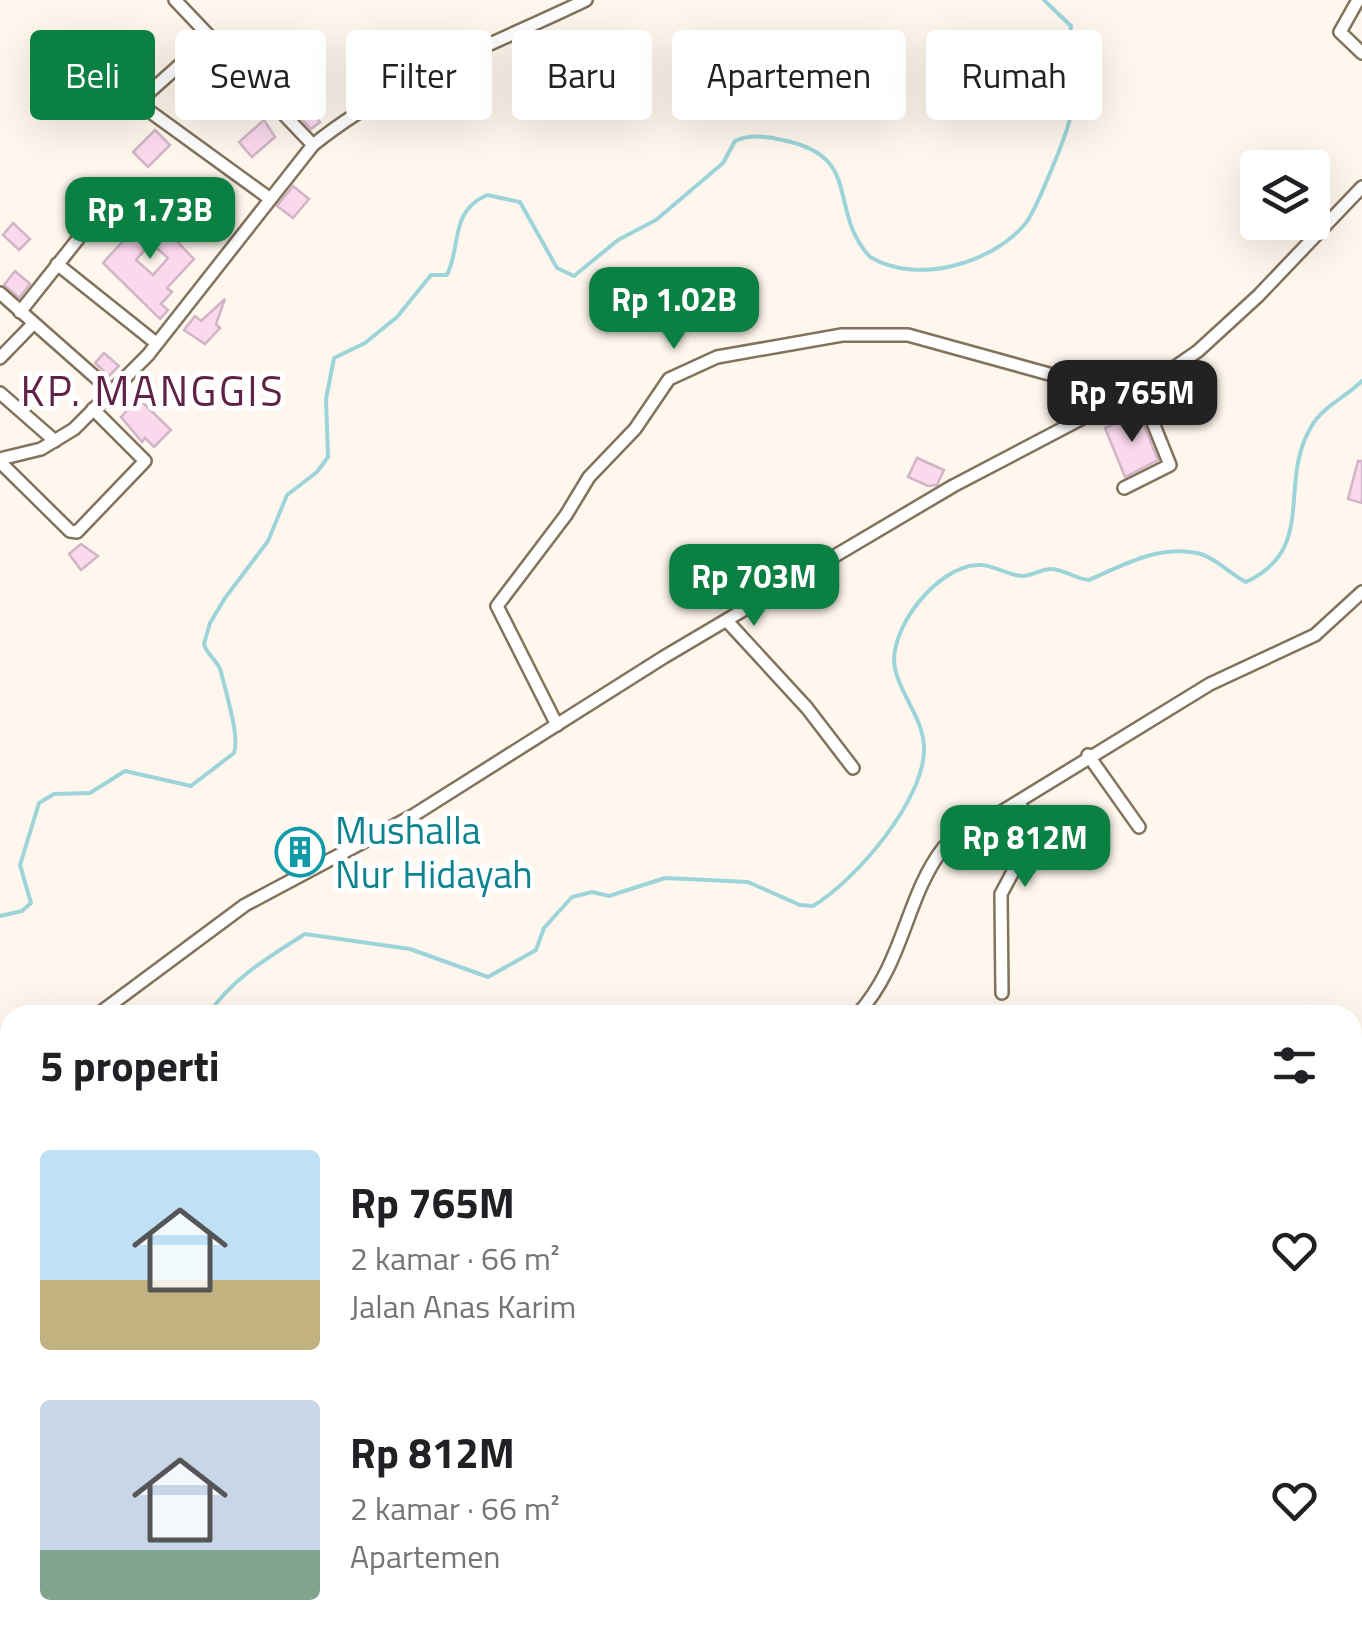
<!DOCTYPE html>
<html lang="id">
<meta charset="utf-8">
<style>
:root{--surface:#fff;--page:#f6f6f6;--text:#202124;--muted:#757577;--accent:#0b8043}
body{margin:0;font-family:"Titillium Web",sans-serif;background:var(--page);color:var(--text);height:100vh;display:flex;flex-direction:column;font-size:38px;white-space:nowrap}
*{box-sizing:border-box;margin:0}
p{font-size:32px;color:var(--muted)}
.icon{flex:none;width:55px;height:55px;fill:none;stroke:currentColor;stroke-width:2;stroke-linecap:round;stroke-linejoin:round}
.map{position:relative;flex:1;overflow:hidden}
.details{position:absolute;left:0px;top:1005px;width:1362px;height:642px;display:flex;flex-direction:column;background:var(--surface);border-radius:30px 30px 0 0;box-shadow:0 10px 40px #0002}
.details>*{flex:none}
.top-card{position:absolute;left:30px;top:30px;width:1302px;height:90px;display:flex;gap:20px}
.buttons{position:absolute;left:1240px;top:150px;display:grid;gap:20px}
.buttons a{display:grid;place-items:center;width:90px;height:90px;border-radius:10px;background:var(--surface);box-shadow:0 10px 40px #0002;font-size:50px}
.price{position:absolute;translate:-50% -85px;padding:0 22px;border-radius:20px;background:var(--accent);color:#fff;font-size:32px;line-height:65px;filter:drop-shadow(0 2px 5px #0008)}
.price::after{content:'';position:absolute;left:50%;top:60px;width:30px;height:22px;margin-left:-15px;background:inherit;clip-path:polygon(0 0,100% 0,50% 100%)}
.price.on{background:#222;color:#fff}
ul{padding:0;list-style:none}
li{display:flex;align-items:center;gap:30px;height:250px;padding:0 40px}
li span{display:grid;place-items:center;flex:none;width:280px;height:200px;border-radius:10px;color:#555}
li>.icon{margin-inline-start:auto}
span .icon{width:120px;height:120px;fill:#fffc;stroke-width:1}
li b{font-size:42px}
h2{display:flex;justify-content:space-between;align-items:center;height:120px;padding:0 40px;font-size:42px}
.chip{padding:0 35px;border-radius:10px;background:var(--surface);box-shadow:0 10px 40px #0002;font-size:35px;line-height:90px}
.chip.on{background:var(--accent);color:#fff}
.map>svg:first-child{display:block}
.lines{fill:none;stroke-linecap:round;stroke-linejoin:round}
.stream{stroke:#9dd4d9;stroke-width:4}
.building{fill:#fbd9ed;stroke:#d1b5c6;stroke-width:2.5;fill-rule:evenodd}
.service-casing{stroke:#83725c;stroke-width:11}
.minor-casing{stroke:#83725c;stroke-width:16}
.service{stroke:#fff;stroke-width:6}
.minor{stroke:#fff;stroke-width:11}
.labels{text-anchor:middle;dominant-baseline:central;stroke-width:10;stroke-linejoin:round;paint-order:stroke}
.culture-label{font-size:38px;fill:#0d838f;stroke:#fff;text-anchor:start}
.quarter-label{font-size:42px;letter-spacing:2.5px;fill:#602347;stroke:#fff}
</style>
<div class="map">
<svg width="1362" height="1647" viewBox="0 0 1362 1647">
<rect width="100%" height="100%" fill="#fff7ed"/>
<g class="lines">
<g class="stream">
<path d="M0,916l22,-5 9,-8 -11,-38 19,-62 15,-9 36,-1 35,-22 66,15 43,-33c6,-16 -8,-60 -13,-81 -2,-11 -14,-16 -17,-28l6,-21 15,-25 43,-57 19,-46 30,-23 11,-15 -2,-58 8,-41 31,-15 32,-26 34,-42h16c15,-31 2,-63 40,-80l33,7 37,66 17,8 44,-36 38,-20 67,-57 12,-22c15,-7 31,-5 47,-1 83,16 44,69 88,117 47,28 121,7 155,-33 10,-11 42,-90 45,-106 5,-31 -4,-61 1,-92l-27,-26"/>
<path d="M208,1015c22,-35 62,-59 97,-81l105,15 78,28 48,-27 8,-22 28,-31 20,-5 17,4 56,-18 83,4 52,23 13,1c42,-25 113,-107 111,-159 -1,-29 -23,-51 -29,-78 -8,-40 43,-103 83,-104 16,-1 29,11 45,11 10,0 19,-8 29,-7 13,1 24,10 37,11 34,-15 69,-35 108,-27 18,4 33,21 49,29 72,-34 31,-97 65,-155 11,-20 35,-30 51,-46"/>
<polyline points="0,1119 10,1111"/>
</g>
</g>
<g class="building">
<polygon points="304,102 320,122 311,129 293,110"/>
<polygon points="264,120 275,137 252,157 239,142"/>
<polygon points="155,130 170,145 148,167 133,152"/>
<polygon points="293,186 309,199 293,218 277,206"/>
<path d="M153,208l16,14 -5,6 30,31 -27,29 5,4 -11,12 7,6 -8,9 -57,-56zM151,243l17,15 -15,17 -17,-15z"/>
<polygon points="13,223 30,239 19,250 3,235"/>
<polygon points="15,271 30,284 19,298 4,285"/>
<polygon points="225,299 216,324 220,328 205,344 184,330 195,316 201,321"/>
<polygon points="104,353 119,366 109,376 95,363"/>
<polygon points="138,398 171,430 154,447 145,438 142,442 121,417"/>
<polygon points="1139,413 1158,460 1125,477 1105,428"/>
<polygon points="917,458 944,470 937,485 928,486 908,477"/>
<polygon points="1358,461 1362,461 1362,503 1348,499"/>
<polygon points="81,544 98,556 81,570 69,554"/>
<polygon points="289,834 315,838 312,859 286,857"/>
</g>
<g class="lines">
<g class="service-casing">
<polyline id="service" points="146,1647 150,1638"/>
</g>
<g class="minor-casing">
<g id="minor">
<polyline points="175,0 313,145"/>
<polyline points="1358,0 1340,32 1362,53"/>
<polyline points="211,37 145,96 145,108 269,198"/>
<polyline points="57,264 156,343"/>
<polyline points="0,293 111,391"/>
<polyline points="20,312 78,239"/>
<polyline points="0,358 33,324"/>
<polyline points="0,393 55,441"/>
<path d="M0,459l41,-10 33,-20 74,-74 165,-210c79,-64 182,-101 273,-145"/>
<polyline points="0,462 70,531 77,532 145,461 93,409"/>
<polyline points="1124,488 1170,465 1139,388"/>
<polyline points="727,621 807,708 853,768"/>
<polyline points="557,725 497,606 566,515 589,477 635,429 669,379 717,357 842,335 908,335 1125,395"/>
<polyline points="1088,755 1139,827"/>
<polyline points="1002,993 1001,894 1031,838 1020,802"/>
<polyline points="97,1015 245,905 414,815 664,657 953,486 1159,378 1198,351 1258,296 1362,187"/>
<path d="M857,1015c48,-53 48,-118 87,-168l266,-163 105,-49 47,-43"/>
<polyline points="0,1064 10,1060"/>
<polyline points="0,1262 10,1264"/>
</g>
</g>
<use href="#service" class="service"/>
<use href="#minor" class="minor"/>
</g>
<defs>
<g id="building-ring" transform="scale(2.5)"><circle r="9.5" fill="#fff" stroke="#0f9aa8" stroke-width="1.5"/><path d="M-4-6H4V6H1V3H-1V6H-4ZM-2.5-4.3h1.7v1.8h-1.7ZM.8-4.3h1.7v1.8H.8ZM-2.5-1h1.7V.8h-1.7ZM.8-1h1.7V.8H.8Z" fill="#0f9aa8"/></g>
</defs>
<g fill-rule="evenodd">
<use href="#building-ring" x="300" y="852"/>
</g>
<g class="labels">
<g class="culture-label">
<text x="335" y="830">Mushalla<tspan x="335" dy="44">Nur Hidayah</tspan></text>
</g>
<g class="quarter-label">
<text x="153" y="390">KP. MANGGIS</text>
</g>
</g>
</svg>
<div class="buttons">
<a><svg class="icon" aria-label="layers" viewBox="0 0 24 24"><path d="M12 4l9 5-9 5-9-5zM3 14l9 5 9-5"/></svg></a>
</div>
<b class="price" style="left:150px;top:262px">Rp 1.73B</b>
<b class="price" style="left:674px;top:352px">Rp 1.02B</b>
<b class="price on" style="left:1132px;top:445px">Rp 765M</b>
<b class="price" style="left:754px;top:629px">Rp 703M</b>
<b class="price" style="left:1025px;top:890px">Rp 812M</b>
<div class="top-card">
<a class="chip on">Beli</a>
<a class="chip">Sewa</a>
<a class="chip">Filter</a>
<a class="chip">Baru</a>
<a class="chip">Apartemen</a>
<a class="chip">Rumah</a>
</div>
<section class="details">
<h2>5 properti<svg class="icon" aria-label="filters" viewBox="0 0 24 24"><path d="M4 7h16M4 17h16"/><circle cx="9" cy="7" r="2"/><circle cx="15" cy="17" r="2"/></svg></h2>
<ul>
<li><span style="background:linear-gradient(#bfe0f5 65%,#c2b280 0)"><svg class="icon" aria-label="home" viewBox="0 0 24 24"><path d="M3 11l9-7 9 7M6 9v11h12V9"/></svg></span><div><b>Rp 765M</b><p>2 kamar · 66 m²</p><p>Jalan Anas Karim</p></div><svg class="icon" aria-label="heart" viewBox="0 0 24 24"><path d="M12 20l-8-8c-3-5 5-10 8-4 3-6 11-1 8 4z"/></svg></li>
<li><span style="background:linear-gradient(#c9d6e8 75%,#7fa58c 0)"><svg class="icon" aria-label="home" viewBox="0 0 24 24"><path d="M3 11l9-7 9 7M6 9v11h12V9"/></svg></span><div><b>Rp 812M</b><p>2 kamar · 66 m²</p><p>Apartemen</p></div><svg class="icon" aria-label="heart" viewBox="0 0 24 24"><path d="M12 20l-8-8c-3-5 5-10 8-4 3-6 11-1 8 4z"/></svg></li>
</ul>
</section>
</div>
